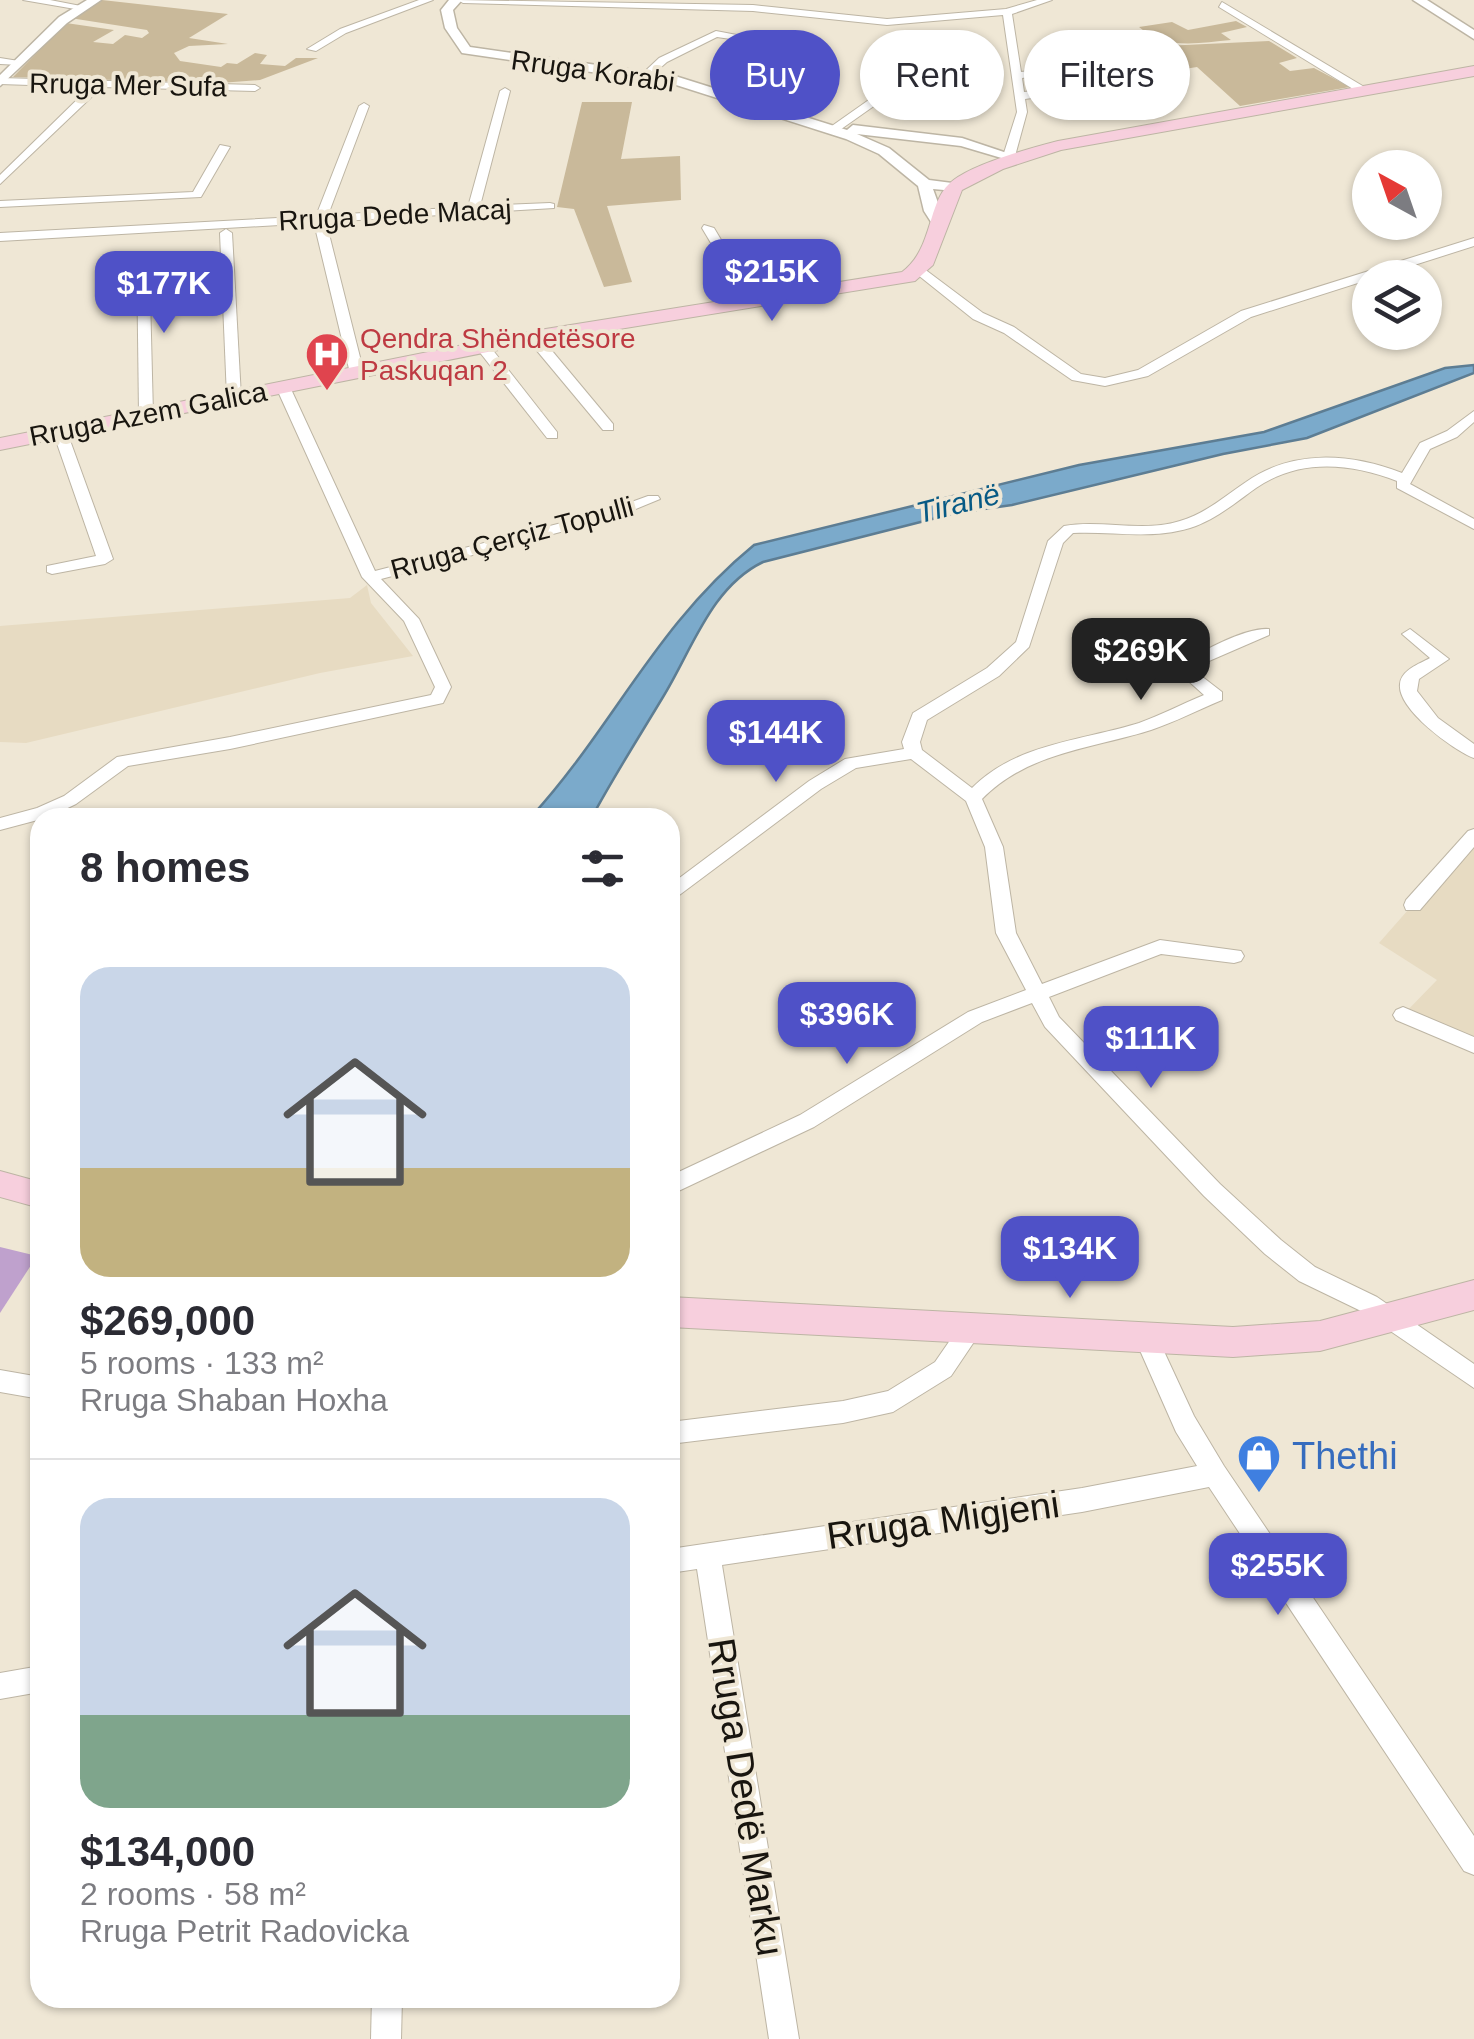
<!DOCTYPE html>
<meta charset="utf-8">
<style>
:root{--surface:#fff;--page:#f2f2f3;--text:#2b2b33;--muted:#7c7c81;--line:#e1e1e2;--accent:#4f51c7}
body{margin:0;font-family:Arial,sans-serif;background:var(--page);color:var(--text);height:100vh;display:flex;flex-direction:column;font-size:38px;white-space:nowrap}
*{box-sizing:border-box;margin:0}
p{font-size:32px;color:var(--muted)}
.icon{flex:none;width:55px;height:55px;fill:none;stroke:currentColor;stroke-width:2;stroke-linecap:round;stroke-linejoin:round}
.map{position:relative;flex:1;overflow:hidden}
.sheet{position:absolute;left:30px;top:808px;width:650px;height:1200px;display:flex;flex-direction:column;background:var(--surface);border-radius:30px;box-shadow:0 2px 8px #0004}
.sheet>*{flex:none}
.hud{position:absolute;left:710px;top:30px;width:612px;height:90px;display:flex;gap:20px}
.needle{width:65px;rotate:320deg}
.buttons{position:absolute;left:1352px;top:150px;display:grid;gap:20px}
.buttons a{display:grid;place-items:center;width:90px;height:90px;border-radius:50%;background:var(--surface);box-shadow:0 2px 8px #0004;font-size:50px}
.price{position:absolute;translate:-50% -85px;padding:0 22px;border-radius:20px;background:var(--accent);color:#fff;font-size:32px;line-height:65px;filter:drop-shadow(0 2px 5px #0008)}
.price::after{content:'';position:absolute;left:50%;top:60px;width:30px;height:22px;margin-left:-15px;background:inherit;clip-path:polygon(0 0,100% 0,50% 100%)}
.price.on{background:#222;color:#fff}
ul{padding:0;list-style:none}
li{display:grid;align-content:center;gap:20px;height:530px;padding:0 50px}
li+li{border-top:2px solid var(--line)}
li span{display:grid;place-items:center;height:310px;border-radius:30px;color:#555}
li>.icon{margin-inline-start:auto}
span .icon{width:180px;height:180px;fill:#fffc;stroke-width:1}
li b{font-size:42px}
h2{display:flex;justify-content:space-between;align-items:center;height:120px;padding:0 50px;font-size:42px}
.tag{padding:0 35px;border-radius:45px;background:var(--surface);box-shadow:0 2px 8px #0004;font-size:35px;line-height:90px}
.tag.on{background:var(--accent);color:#fff}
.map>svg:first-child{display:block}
.built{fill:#e7dbc2}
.green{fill:#c9b99a}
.water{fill:#7baacb;stroke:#5d7d93;stroke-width:2.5}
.building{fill:#bfa1cd}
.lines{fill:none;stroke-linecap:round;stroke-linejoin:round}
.minor-casing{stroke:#bdb5a4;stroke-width:2}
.tertiary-casing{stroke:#bdb5a4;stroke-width:3}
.secondary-casing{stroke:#bdb5a4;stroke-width:2}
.minor{fill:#fff;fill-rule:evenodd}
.tertiary{fill:#fff;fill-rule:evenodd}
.secondary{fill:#f7cfdd;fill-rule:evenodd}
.labels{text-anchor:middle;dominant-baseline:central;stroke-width:8;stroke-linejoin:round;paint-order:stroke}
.far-street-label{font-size:28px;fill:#18150f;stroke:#efe7d5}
.far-health-label{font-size:28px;fill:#be3a42;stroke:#efe7d5;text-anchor:start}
.far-water-label{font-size:30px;font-style:italic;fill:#075a85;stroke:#efe7d5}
.near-shop-label{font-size:38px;fill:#366cbe;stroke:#efe7d5;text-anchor:start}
.near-street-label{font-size:38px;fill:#18150f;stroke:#efe7d5}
</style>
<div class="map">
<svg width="1474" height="2039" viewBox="0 0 1474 2039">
<rect width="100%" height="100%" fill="#efe7d5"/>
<g class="built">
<polygon points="367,585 371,603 413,656 320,673 26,743 0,742 0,626 350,598"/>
<polygon points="1474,835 1474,1045 1403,1015 1437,980 1379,943"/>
</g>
<g class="green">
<polygon points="102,0 228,14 189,38 228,44 189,46 174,53 180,61 221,67 227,63 237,64 255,53 267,55 260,64 285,66 296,58 318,58 260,80 220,83 13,77 66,23 114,30 93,42 113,44 125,35 142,38 149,33 147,30 70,18"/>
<path d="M1236,21l11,6 -26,6 10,7c-34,3 -65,10 -92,-13l33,-5 16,8z"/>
<polygon points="1149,41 1164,46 1269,41 1297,58 1279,63 1290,71 1314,68 1350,87 1240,106 1197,67 1172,71 1142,42"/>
<polygon points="582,102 632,102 621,159 680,156 681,200 607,206 632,282 604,287 574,209 557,207"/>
</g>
<path class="water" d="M1474,365v8l-167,65 -84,16 -211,51 -56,8 -193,49c-52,25 -71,88 -100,135 -24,40 -49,79 -71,120h-61c83,-91 124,-191 223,-272l325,-80 185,-33 181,-64z"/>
<polygon class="building" points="0,1247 37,1256 0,1313"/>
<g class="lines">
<g class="minor-casing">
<g id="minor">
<polygon points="23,0 50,0 86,7 81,10"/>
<polygon points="419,0 433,0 346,33 316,51 307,49 340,29"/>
<polygon points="458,0 753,5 887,19 1006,9 1037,0 1052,0 1012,14 1021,72 1109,61 1096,47 1101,44 1122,63 1022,78 1024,92 1174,74 1179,77 1025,99 1027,112 1015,156 1009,159 1003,156 1017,112 1003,15 887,25 753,11 463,3"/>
<polygon points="1222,2 1366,88 1367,90 1358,92 1219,7"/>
<polygon points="716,31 763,40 758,43 717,37 667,62 651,76 642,74 659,58"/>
<polygon points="0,58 25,62 20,65 0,64"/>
<polygon points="902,63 911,65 881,101 837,132 829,132 829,128 873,97"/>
<polygon points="0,78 255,85 260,88 255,91 102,87 0,184 0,175 90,87 0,84"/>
<polygon points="505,88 510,91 480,206 550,203 554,204 554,208 326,222 364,373 362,376 350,373 314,223 0,241 0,233 316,216 359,106 364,103 369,106 328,215 468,207 500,91"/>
<polygon points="220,145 230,147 201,197 0,207 0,201 193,192"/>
<polygon points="704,225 714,228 758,302 756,305 746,302 702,228"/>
<polygon points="226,229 232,233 241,397 234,401 227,397 220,233"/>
<polygon points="1474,238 1474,246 1251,317 1148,376 1105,386 1072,380 1004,333 973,319 913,271 923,268 983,313 1014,327 1081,374 1105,378 1138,370 1241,311"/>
<polygon points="143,252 149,256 153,415 146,419 139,415 137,256"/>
<polygon points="528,334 538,334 613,424 613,430 603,430 528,340"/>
<polygon points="478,344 488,344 557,432 557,438 547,438 478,350"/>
<polygon points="283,383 290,387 375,571 604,512 648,496 658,496 660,499 614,518 381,579 419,619 451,687 443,703 230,749 128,766 76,804 49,817 0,830 0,818 37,808 64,796 117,757 230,737 431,695 435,687 404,621 362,577 276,387"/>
<path d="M1474,411v11l-17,15 -27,12 -20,35 64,35v10l-77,-41v-7c-47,-18 -97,-23 -141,7 -21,15 -41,32 -66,40 -39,12 -78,3 -117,5l-10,10 -34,104 -30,29 -72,44 -7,22 2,8 50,38c45,-45 109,-47 167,-65 22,-8 43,-19 65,-28l-20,-18 1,-13c16,-14 63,-37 84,-35v6l-60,26 -10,8 1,6 22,17v8c-24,10 -47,22 -71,30 -60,19 -123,22 -169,69l21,48 13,86 26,51 118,-44 81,11 3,5 -3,5 -7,2 -73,-9 -112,43 10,20 161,167 61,56 34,27 62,30 97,67v24l-113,-77 -62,-30 -34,-27 -61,-58 -159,-169 -13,-24 -50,19 -168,105 -144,68v-19l130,-61 168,-103 58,-22 -30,-57 -11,-86 -19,-46 -55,-42 -55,9 -35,21 -151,113v-17l139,-104 36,-22 59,-10 -2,-7 11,-29 74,-45 29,-26 32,-101 16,-15c38,-7 78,7 116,-5 25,-7 45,-25 66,-39 47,-33 104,-29 156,-9l18,-30 27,-12z"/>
<polygon points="60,428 67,432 113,559 105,564 52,574 47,572 47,566 96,556 53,432"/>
<path d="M1410,629l39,30 -30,20 -2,12 21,27 36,26v14c-21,-8 -77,-49 -74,-74 1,-14 19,-20 30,-26l-28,-24z"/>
<polygon points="1474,829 1474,847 1420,910 1406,910 1404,905 1406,900 1468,831"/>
<polygon points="1403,1007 1474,1037 1474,1053 1396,1020 1393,1015 1396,1010"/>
<polygon points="972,1317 980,1320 984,1327 951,1376 893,1412 843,1423 670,1444 670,1422 843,1401 888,1391 935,1362 964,1320"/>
<polygon points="1147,1329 1155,1332 1194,1416 1224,1466 1474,1836 1474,1875 1464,1871 1209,1487 1082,1512 722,1565 799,2039 769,2039 697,1569 670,1573 670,1549 1082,1488 1197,1466 1176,1432 1135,1339 1139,1332"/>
<polygon points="0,1370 40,1377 40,1399 0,1392"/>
<polygon points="40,1666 40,1692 0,1699 0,1673"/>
<polygon points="372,1998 402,1998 401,2039 371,2039"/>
</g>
</g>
<g class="tertiary-casing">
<g id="tertiary">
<polygon points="87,0 101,0 67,23 0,86 0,75 59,17"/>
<polygon points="449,0 462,0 453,10 457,28 470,47 675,76 847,130 853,125 962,138 1022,158 1015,162 961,146 857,134 889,148 929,180 960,184 962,187 955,191 933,189 945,222 933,225 924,211 918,186 879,154 846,139 673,84 462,53 445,28 441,10"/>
<polygon points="1413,0 1427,0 1474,30 1474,39"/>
</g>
</g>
<g class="secondary-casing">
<g id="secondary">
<path d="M1474,66v10l-413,74 -58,19 -41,21 -29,75 -18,16 -382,62 -533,107v-12l533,-107 369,-59c31,-23 25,-67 47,-88 19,-19 82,-36 109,-43z"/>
<polygon points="0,1171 40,1182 40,1208 0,1197"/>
<polygon points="1474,1280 1474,1310 1320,1351 1233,1357 670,1327 670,1297 1233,1327 1320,1321"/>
</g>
</g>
<use href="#minor" class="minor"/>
<use href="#tertiary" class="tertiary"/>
<use href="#secondary" class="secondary"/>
</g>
<defs>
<g id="hospital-pin" transform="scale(2.25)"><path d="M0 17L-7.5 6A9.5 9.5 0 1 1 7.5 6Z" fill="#e0444e" stroke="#efe7d5"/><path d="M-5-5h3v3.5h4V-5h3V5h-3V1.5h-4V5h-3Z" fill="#fff"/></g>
<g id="shop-pin" transform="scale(2.25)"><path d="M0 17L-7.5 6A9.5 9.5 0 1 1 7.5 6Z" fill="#3f7fe0" stroke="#efe7d5"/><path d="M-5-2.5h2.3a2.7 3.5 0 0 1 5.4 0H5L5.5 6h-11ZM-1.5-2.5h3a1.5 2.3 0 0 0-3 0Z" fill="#fff"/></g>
</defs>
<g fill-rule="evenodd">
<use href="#hospital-pin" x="327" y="354"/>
<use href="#shop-pin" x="1259" y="1456"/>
</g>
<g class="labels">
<g class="far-street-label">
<text transform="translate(593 71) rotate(8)">Rruga Korabi</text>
<text transform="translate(128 85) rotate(1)">Rruga Mer Sufa</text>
<text transform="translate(395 215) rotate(-3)">Rruga Dede Macaj</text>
<text transform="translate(148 414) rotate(-11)">Rruga Azem Galica</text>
<text transform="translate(512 538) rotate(-15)">Rruga Çerçiz Topulli</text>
</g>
<g class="far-health-label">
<text x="360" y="338">Qendra Shëndetësore<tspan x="360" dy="32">Paskuqan 2</tspan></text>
</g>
<g class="far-water-label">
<text transform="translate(958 503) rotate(-14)">Tiranë</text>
</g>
<g class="near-shop-label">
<text x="1292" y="1456">Thethi</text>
</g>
<g class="near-street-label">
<text transform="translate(943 1520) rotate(-8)">Rruga Migjeni</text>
<text transform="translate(746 1797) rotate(81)">Rruga Dedë Marku</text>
</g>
</g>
</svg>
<div class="buttons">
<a><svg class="needle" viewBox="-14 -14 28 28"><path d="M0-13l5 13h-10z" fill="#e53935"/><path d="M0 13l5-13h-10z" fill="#7c7c81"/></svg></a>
<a><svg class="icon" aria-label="layers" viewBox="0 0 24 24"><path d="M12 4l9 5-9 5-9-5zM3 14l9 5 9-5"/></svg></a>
</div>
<b class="price" style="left:772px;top:324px">$215K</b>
<b class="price" style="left:164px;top:336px">$177K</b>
<b class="price on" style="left:1141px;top:703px">$269K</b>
<b class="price" style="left:776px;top:785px">$144K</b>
<b class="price" style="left:847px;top:1067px">$396K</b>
<b class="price" style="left:1151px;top:1091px">$111K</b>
<b class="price" style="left:1070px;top:1301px">$134K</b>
<b class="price" style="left:1278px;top:1618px">$255K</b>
<div class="hud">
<a class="tag on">Buy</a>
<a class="tag">Rent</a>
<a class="tag">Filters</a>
</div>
<section class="sheet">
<h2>8 homes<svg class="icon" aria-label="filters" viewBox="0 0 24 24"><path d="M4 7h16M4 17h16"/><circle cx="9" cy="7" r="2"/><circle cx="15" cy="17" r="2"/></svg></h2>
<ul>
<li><span style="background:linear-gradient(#c9d6e8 65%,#c2b280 0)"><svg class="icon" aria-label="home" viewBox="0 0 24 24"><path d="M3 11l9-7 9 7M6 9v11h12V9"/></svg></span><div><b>$269,000</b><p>5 rooms · 133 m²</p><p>Rruga Shaban Hoxha</p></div></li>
<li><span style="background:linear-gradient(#c9d6e8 70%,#7fa58c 0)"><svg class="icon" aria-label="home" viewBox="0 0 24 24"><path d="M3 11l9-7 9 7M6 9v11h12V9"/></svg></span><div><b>$134,000</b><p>2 rooms · 58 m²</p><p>Rruga Petrit Radovicka</p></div></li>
</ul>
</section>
</div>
